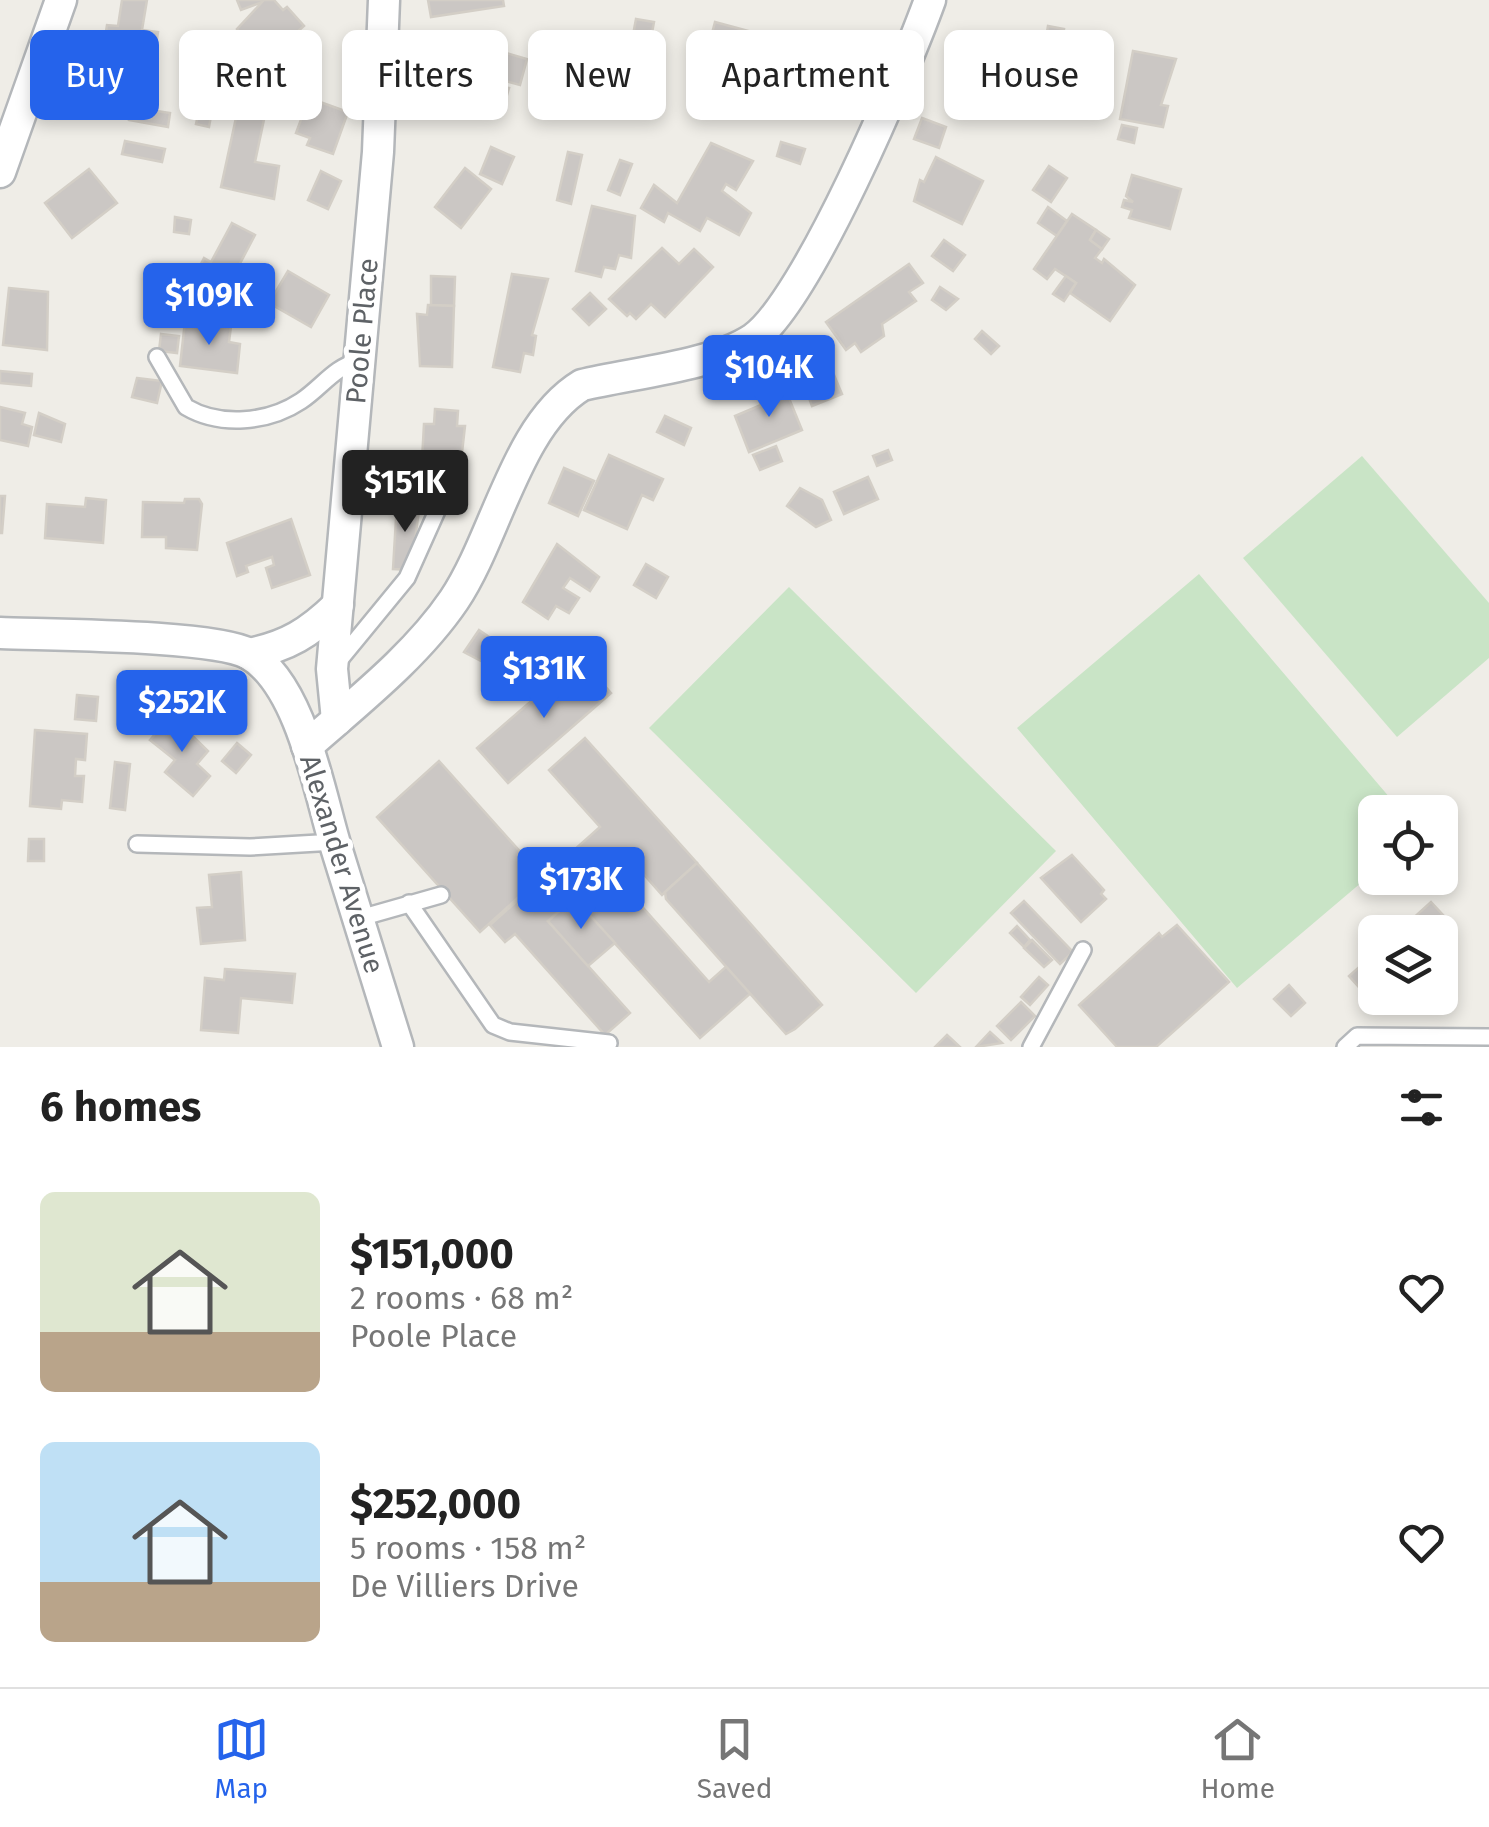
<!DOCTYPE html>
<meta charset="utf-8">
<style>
:root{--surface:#fff;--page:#f6f6f6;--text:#222;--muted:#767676;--line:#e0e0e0;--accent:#2563eb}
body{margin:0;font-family:"Fira Sans",sans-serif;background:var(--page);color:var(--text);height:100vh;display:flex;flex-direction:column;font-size:38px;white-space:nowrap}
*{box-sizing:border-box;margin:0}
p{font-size:32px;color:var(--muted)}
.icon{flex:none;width:55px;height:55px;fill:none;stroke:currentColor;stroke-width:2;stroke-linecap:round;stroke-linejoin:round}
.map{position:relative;height:1047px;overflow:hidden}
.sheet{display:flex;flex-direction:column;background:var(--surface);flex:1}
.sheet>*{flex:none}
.hud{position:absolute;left:30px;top:30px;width:1430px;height:90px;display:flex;gap:20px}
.controls{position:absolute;left:1358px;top:795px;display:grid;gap:20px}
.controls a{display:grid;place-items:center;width:100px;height:100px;border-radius:15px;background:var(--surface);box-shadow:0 5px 15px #0003;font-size:50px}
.price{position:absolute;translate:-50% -85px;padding:0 22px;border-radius:10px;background:var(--accent);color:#fff;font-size:32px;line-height:65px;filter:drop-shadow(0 2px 5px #0008)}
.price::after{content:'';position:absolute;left:50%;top:60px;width:30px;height:22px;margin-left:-15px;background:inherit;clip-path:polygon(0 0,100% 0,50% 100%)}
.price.selected{background:#222;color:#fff}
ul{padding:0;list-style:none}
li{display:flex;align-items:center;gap:30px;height:250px;padding:0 40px}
li span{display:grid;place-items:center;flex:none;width:280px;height:200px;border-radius:15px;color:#555}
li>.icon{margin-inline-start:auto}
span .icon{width:120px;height:120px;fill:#fffc;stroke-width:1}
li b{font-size:42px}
h2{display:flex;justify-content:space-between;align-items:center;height:120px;padding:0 40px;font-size:42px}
.chip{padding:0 35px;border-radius:15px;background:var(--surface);box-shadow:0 5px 15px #0003;font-size:35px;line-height:90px}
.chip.selected{background:var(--accent);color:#fff}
.tabs{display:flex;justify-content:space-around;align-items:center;height:140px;border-top:2px solid var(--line);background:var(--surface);font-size:28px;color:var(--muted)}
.tabs a{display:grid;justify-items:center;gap:5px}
.tabs .selected{color:var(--accent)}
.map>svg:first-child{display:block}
.green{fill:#c9e4c6}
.building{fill:#cbc7c4;stroke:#d3cec6;stroke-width:2.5}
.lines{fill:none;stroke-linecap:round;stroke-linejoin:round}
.service-casing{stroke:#b4b7ba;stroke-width:20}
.minor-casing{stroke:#b4b7ba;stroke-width:35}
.service{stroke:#fff;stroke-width:15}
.minor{stroke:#fff;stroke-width:30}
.labels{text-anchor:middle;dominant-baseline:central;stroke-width:10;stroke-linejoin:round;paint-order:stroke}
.street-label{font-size:28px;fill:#5e6266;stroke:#fff}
</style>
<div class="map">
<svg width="1489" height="1047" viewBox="0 0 1489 1047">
<rect width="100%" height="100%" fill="#efede7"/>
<g class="green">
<polygon points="1362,456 1489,603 1489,658 1397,737 1243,558"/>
<polygon points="1199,574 1402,812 1375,812 1375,871 1237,988 1017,728"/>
<polygon points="789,587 1056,851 916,993 649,728"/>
</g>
<g class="building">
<polygon points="122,0 147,0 142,30 158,32 151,79 111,73 113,60 102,58 107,25 118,26"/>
<polygon points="237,0 268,0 241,10"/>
<polygon points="264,0 274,0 283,10 287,7 304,26 297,32 306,42 270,67 237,29"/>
<polygon points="428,0 503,0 504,6 431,17"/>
<polygon points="636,19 654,22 651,38 633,35"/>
<polygon points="715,22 748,31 735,81 702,71"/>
<polygon points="1048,26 1064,29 1062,40 1046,38"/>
<polygon points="1005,33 1043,42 1040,55 1046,57 1037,99 1020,95 1017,109 986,103"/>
<polygon points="408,41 427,42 425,68 406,67"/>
<polygon points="471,43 527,59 520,85 498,79 496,85 509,88 502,113 456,96"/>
<polygon points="591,45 606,49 601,68 587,64"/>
<polygon points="1133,51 1176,59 1161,105 1168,106 1163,127 1120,119"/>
<polygon points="227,56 241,57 240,68 227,68"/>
<polygon points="697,70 723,77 719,92 693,85"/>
<polygon points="242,90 269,96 255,162 279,166 274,199 221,187"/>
<polygon points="203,92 215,94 209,127 196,124"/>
<polygon points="956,93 981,101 976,117 951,109"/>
<polygon points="309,98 348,112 333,154 307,145 310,138 296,133"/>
<polygon points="131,107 170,113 168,127 129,120"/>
<polygon points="922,118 946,127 939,148 914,139"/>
<polygon points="1122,125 1137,128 1134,143 1118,139"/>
<polygon points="125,141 165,149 162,162 122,154"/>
<polygon points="781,142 805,149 800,164 777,156"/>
<polygon points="711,143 753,161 736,190 726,184 722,191 751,213 739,235 707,218 700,231 668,213 664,222 641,208 654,185 677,203"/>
<polygon points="491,147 514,157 502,184 480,174"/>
<polygon points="568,152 582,155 571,204 557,200"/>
<polygon points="936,157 983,181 962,224 914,201 920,180 924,182"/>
<polygon points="620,160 632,164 620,195 608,190"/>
<polygon points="1049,166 1067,178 1051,202 1033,190"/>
<polygon points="465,168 491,189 461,228 435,207"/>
<polygon points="89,169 117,203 72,238 45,203"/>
<polygon points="321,171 341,181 328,209 308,200"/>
<polygon points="1132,175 1181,189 1170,229 1129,218 1132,210 1122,207 1124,200 1133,202 1126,196"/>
<polygon points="592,206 635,216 631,258 619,255 615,269 604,267 601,277 576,271"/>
<polygon points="1048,207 1067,221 1057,236 1038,223"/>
<polygon points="1072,214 1096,230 1090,240 1102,249 1095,258 1102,263 1104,259 1135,285 1110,321 1070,293 1076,283 1055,269 1047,279 1034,269"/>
<polygon points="175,217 191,220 189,234 174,232"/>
<polygon points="232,223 255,235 235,273 242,277 246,270 268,281 252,312 193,280 204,258 211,262"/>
<polygon points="1096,230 1109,239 1102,249 1090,240"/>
<polygon points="944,240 965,255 953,271 932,256"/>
<polygon points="662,248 679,264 694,249 713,267 665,317 651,304 636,319 630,313 627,316 609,299"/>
<polygon points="909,264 923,283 909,292 916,301 882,324 884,336 861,352 855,343 846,350 826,322"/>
<polygon points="288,271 329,295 311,327 269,303"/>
<polygon points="512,274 548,279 532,335 536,336 533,355 524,353 520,372 493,367"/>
<polygon points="431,276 455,277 454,306 431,305"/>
<polygon points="1066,276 1076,283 1064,301 1053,294"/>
<polygon points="940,287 958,299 946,310 932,300"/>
<polygon points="9,288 48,292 47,350 3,345"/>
<polygon points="590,293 606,309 589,325 573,309"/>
<polygon points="428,305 454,306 452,367 420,366 417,314 427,315"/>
<polygon points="185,321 231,326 229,342 240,344 237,373 180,366"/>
<polygon points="982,331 999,346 991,354 975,339"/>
<polygon points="161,334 179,336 177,353 159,351"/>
<polygon points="0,371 32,374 31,386 0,383"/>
<polygon points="834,375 842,394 812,406 805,387"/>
<polygon points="137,378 162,381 157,403 132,397"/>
<polygon points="784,386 802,430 749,452 735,416 761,405 758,397"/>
<polygon points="0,407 25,413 22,424 32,427 28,446 0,440"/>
<polygon points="435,409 458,411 457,426 465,426 459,480 421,478 424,424 434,424"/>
<polygon points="39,413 65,424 61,442 34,435"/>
<polygon points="665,416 691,428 684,445 657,432"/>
<polygon points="776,446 782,461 760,470 753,455"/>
<polygon points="888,450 892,460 877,466 873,456"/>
<polygon points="609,455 663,479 653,500 642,495 627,529 584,510"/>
<polygon points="564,468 594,481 578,516 549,503"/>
<polygon points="868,477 878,499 844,514 834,492"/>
<polygon points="800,488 822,500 831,520 816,527 787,506"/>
<polygon points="0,496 5,496 2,533 0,533"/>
<polygon points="86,498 106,500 103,543 45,538 47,504 85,507"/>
<polygon points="185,499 199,499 202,504 197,550 166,548 166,537 142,537 143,502 184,503"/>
<polygon points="397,502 420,503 411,570 393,569"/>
<polygon points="291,519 310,575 272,588 266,568 274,565 272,557 246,566 248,572 237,576 227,543"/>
<polygon points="557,544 599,577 590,591 570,578 563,588 579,598 569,613 556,606 548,619 523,602"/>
<polygon points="646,564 668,577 656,598 634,585"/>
<polygon points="479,630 511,652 498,670 464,652"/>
<polygon points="581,658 611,693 508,783 477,748"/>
<polygon points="77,695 98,697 96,721 75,719"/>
<polygon points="171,715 208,751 197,764 210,776 193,796 165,772 175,760 150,740"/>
<polygon points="35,730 87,734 85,760 76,759 75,776 84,776 82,802 62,800 61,809 30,806"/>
<polygon points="585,738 697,863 662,895 624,852 607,867 709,982 728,965 752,992 700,1038 574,898 548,921 630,1013 605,1035 515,934 505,942 490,925 600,827 549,770"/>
<polygon points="237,743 251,755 236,773 222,761"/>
<polygon points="439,761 542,876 480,932 377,817"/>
<polygon points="115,762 130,764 125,810 110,808"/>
<polygon points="29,839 44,839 44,861 28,861"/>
<polygon points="1072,855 1104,890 1101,894 1106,899 1081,922 1041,878"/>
<polygon points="697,863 822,1005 795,1029 786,1034 666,899 665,892"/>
<polygon points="241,872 245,940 201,944 197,908 212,907 209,875"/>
<polygon points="574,898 615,943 588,966 548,921"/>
<polygon points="1024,901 1073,952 1060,964 1011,913"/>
<polygon points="1431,902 1455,928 1440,942 1440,932 1398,932"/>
<polygon points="1177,925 1229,982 1156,1047 1117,1047 1079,1005 1159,933 1162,937"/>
<polygon points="1017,926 1030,940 1024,947 1010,933"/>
<polygon points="1032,940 1052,960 1044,967 1024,948"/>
<polygon points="1375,953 1378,998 1373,1003 1349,976"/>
<polygon points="225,969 295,974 292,1003 241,998 238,1033 201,1030 205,978 224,980"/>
<polygon points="1039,977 1048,985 1030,1005 1021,997"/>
<polygon points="1289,985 1305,1003 1291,1016 1274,999"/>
<polygon points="1021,1002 1035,1016 1011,1040 997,1026"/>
<polygon points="990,1032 1002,1043 976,1047"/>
<polygon points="947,1035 960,1047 935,1047"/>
</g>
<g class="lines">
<g class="service-casing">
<g id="service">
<path d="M157,357l29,50c34,20 82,16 115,-6 21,-14 33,-34 58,-40"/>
<polyline points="338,662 407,578 445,493"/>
<polyline points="137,844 250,847 335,842"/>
<polyline points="409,903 493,1025 510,1032 609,1043"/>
<polyline points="360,918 441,895"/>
<polyline points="1031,1047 1083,950"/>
<polyline points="1345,1047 1357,1036 1489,1037"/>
</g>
</g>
<g class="minor-casing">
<g id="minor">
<polyline points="0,172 61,0"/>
<path d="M0,633c48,2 215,2 249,21 52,30 70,137 86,190 21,68 42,135 63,203"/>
<path d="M249,654c39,-8 60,-21 89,-49"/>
<polyline points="337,720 332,669 378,152 384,0"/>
<path d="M307,746c50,-44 109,-90 147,-146 43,-64 62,-175 128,-215 49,-12 130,-19 171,-46 54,-37 152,-270 177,-339"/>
</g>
</g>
<use href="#service" class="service"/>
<use href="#minor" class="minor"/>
</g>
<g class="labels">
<g class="street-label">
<text transform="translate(362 331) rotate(-85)">Poole Place</text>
<text transform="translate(342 864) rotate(73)">Alexander Avenue</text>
</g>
</g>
</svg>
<div class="controls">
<a><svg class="icon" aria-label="locate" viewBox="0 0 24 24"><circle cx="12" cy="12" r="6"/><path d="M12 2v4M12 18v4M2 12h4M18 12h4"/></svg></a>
<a><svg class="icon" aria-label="layers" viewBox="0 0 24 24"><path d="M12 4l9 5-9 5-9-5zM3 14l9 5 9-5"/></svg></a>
</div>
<b class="price" style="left:209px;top:348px">$109K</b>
<b class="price" style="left:769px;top:420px">$104K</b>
<b class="price selected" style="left:405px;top:535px">$151K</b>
<b class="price" style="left:544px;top:721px">$131K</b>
<b class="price" style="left:182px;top:755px">$252K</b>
<b class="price" style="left:581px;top:932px">$173K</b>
<div class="hud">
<a class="chip selected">Buy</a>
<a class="chip">Rent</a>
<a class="chip">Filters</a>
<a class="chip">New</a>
<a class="chip">Apartment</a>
<a class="chip">House</a>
</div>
</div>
<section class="sheet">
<h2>6 homes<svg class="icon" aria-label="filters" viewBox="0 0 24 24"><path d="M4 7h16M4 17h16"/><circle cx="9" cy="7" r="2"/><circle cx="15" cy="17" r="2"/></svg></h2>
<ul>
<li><span style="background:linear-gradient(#dfe7d0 70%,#b9a48a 0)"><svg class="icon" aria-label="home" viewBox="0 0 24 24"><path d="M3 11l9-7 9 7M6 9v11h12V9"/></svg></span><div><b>$151,000</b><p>2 rooms · 68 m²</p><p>Poole Place</p></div><svg class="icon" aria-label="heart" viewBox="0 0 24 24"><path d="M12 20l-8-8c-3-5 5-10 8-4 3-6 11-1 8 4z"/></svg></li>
<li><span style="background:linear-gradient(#bfe0f5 70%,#b9a48a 0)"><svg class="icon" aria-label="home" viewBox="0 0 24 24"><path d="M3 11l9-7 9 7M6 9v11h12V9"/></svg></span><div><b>$252,000</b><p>5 rooms · 158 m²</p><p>De Villiers Drive</p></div><svg class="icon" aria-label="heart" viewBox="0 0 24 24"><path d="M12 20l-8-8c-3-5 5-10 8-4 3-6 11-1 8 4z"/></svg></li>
</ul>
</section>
<nav class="tabs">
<a class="selected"><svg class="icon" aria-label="map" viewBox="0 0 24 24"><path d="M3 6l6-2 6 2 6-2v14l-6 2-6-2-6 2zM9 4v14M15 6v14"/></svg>Map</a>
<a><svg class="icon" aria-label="saved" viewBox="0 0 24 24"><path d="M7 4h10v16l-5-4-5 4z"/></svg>Saved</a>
<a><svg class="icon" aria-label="home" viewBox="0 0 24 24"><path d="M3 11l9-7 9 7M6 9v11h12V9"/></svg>Home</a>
</nav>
